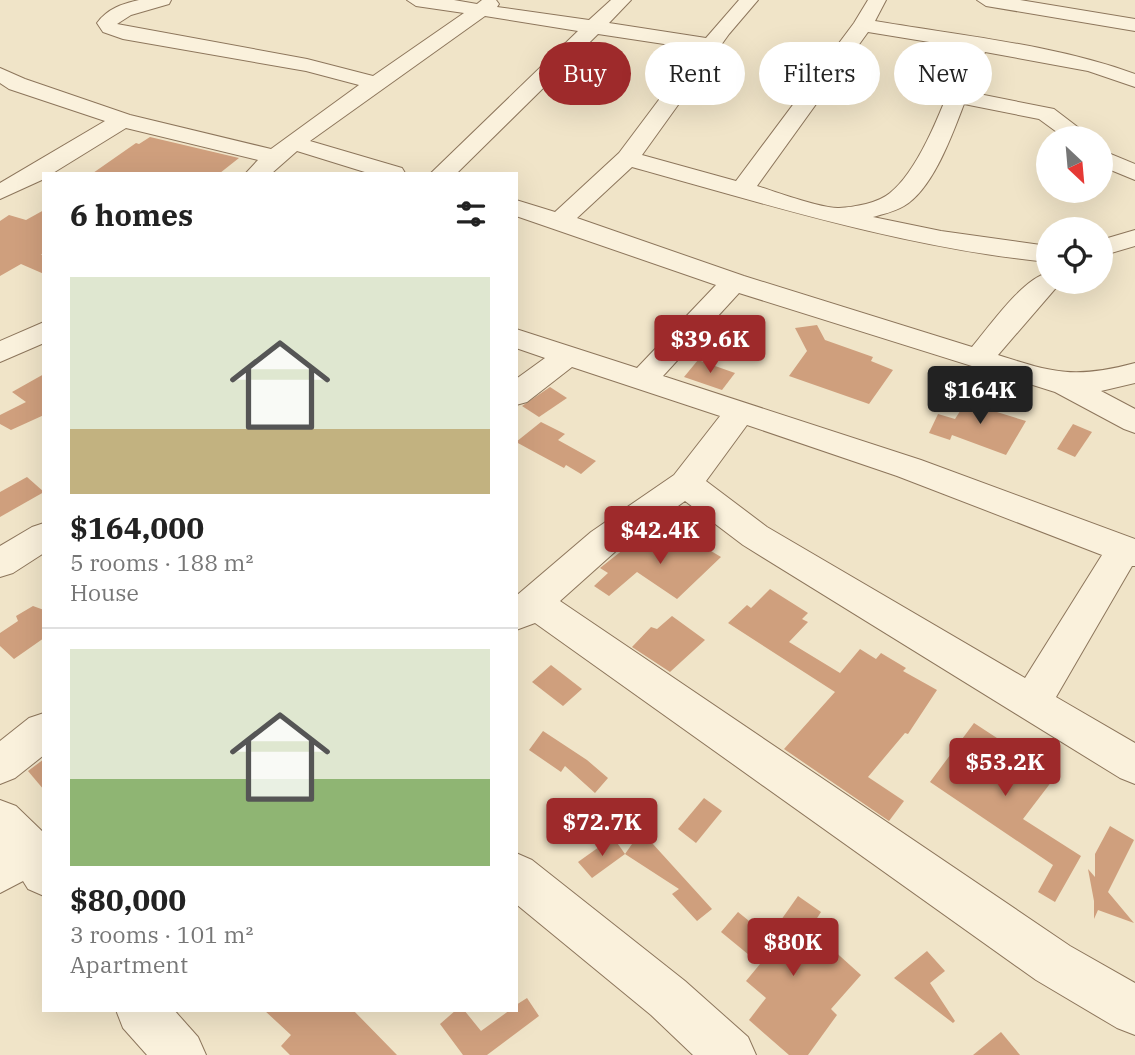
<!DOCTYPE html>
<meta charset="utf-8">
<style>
:root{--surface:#fff;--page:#f6f6f6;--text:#222;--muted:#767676;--line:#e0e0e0;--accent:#9e2a2b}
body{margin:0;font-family:"IBM Plex Serif",serif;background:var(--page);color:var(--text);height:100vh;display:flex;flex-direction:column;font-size:26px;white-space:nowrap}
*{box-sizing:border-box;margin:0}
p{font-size:23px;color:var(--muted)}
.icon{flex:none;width:38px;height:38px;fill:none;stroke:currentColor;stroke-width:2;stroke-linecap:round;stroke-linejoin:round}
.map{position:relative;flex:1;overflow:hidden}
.side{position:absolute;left:42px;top:172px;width:476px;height:840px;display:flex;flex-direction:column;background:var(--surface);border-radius:0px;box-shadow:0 7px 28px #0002}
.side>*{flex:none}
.hud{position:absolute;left:539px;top:42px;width:490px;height:63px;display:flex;gap:14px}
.needle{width:46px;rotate:154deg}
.fabs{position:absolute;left:1036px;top:126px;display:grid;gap:14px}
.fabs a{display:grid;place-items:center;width:77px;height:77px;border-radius:50%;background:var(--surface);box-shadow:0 7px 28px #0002;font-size:35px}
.price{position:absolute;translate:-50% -60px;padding:0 16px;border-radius:7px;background:var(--accent);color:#fff;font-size:23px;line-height:46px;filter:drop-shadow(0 2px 4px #0008)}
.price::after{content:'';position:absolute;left:50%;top:42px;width:21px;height:16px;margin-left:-10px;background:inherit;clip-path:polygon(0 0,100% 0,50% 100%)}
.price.selected{background:#222;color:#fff}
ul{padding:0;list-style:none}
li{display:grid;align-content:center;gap:14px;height:371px;padding:0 28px}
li+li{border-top:2px solid var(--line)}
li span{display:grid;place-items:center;height:217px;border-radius:0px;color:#555}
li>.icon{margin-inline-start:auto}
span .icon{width:126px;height:126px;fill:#fffc;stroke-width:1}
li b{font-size:30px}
h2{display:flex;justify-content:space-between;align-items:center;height:84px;padding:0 28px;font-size:30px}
.pill{padding:0 24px;border-radius:32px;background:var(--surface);box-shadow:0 7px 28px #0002;font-size:24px;line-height:63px}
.pill.selected{background:var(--accent);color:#fff}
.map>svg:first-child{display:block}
.building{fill:#cf9f7d}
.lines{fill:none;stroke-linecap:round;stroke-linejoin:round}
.minor-casing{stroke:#8d765c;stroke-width:2}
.minor{fill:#faf1dc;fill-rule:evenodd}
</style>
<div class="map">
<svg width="1135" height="1055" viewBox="0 0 1135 1055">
<rect width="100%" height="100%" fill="#f0e4c8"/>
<g class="building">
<polygon points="150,137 239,158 220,173 93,173 136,143 139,144"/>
<polygon points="44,210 44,254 41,254 44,257 44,274 21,264 0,276 0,221 9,215 26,220"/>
<polygon points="817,325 825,340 873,357 871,361 893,370 869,404 789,376 807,351 795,328"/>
<polygon points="698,360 735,373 722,390 684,377"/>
<polygon points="44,374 44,415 11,430 0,424 0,415 26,402 12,392"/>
<polygon points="550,387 567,398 539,417 522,406"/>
<polygon points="971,394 988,400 984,408 1026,421 1006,455 952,435 950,440 929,433 938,414 955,419"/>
<polygon points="541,422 565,434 558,440 596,461 581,474 566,465 564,468 516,442"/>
<polygon points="1073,424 1092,432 1075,457 1057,449"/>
<polygon points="27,477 44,492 0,517 0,492"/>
<polygon points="691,534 714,548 711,551 721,557 677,599 637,572 609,596 594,586 608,573 600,568 638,538 664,554 682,538 685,539"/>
<polygon points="770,589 808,613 802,619 808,622 789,642 840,673 860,649 876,659 881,653 906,668 903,671 937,690 908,734 905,733 868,777 904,801 889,821 784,749 835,692 728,623 747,605 751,608"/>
<polygon points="33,606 44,610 44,638 14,659 0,646 0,633 18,621 16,616"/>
<polygon points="672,616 705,640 670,672 632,647 651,627 657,629"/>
<polygon points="551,665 582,689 563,706 532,682"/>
<polygon points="974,723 1023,755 1020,759 1052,781 1023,819 1081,856 1055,902 1038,892 1053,865 930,782"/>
<polygon points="543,731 587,760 608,778 595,793 565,766 561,772 529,750"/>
<polygon points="44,759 44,790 28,771"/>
<polygon points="704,798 722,811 696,843 678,829"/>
<polygon points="1110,826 1134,840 1108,892 1134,923 1098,910 1094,919 1094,901 1088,869 1095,877 1095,854"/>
<polygon points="639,834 652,843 712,909 697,921 672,894 679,889 625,854"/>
<polygon points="613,837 625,854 592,878 578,862"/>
<polygon points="798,896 821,912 810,929 861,975 831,1009 837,1015 808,1055 789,1055 749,1020 766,998 746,981 760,964 721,932 738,912 769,937"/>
<polygon points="927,951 945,971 930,983 955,1021 953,1023 894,978"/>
<polygon points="527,998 539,1016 487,1055 463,1055 440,1024 456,1010 464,1010 481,1031 510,1010 516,1010 516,1005"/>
<polygon points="264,1010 353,1010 397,1055 290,1055 281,1046 291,1035"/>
<polygon points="1001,1032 1020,1055 973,1055"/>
</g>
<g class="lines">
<g class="minor-casing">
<g id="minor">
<path d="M139,0h32l-2,4 -38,11 -14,9 190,35 66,17 91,-63 -48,-7 -9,-6h47l23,4 5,-4h14l3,4 -2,3 92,13 22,-20h20l-22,23 97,15 33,-38h19l-29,34 -87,121 94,26 118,-158 14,-23h18l-11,21c87,15 177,23 260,53v13l-47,-16 -103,-19 -16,40 85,17 38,29h-27l-26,-19 -75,-15c-12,31 -31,85 -60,102 -10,6 -21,8 -31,11l68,14 107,15v16c-142,-14 -279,-57 -416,-95l-55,51 167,58 228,71c17,-20 51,-69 76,-74v9h13l-63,73c56,18 78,24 137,8v20l-34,8 34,18v24l-11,-4 -69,-37 -316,-99 -76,83 258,84 214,79v27h-3l-76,131 79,46v41l-15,-6 -377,-233 -58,-44 -68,49 -57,51 510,345 65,37v52l-18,-7 -81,-48 -501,-357 -19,7v-34l75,-64 83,-57 46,-59 -148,-49 -45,35 -11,3v-26l29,-21 -29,-10v-19l121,39 79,-83 -200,-69v-16l39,12 64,-59 78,-104 -99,-15 -141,139h-26l147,-142 -93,-15 -175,125 92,27 3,5h-37l-71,-22 -25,22h-26l12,-13 -132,-32 -73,45h-9v6l-44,20v-16l105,-62 -96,-32 -9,-6v-15l25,11 105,36 141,34 88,-64 -53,-14 -183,-32 -20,-7 -6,-9c11,-15 25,-19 42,-23zM868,32l98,16c-17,40 -42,118 -76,145 -12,10 -35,14 -51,15 -17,1 -63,-16 -82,-22zM747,425l150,51 205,79 -77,123 -258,-151 -61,-46z"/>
<polygon points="977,0 1020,0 1135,19 1135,31 986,6"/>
<polygon points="1101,150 1135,164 1135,180 1101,166"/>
<polygon points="1135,230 1135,246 1101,256 1101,240"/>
<polygon points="44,322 44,343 0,362 0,341"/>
<polygon points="44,523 44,553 13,573 0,577 0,546 32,527"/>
<polygon points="44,713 44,755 15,778 0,784 0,741 29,718"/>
<polygon points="0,800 16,806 44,833 44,896 28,889 23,881 0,893"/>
<polygon points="516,853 532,860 685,981 748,1037 756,1055 693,1055 651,1015 516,904"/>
<polygon points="116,1010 174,1010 198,1037 206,1055 147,1055 123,1028"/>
</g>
</g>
<use href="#minor" class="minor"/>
</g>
</svg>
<div class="fabs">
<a><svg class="needle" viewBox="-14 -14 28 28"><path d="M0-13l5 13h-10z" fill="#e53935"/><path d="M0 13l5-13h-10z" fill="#767676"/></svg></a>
<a><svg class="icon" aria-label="locate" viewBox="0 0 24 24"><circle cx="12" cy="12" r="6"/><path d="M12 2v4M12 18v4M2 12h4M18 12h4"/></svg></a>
</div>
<b class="price" style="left:710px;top:375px">$39.6K</b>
<b class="price selected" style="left:980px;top:426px">$164K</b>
<b class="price" style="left:660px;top:566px">$42.4K</b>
<b class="price" style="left:1005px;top:798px">$53.2K</b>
<b class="price" style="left:602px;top:858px">$72.7K</b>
<b class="price" style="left:793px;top:978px">$80K</b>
<div class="hud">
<a class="pill selected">Buy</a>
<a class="pill">Rent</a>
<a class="pill">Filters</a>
<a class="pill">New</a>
</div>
<section class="side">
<h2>6 homes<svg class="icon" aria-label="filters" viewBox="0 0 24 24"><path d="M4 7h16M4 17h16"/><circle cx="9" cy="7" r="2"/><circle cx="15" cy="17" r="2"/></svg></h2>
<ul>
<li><span style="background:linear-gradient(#dfe7d0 70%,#c2b280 0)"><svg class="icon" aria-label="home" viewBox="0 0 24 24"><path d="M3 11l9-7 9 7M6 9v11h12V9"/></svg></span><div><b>$164,000</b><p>5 rooms · 188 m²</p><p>House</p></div></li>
<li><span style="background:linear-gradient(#dfe7d0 60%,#8fb573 0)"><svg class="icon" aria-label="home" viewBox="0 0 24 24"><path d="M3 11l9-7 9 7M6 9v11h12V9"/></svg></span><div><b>$80,000</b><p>3 rooms · 101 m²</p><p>Apartment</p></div></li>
</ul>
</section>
</div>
